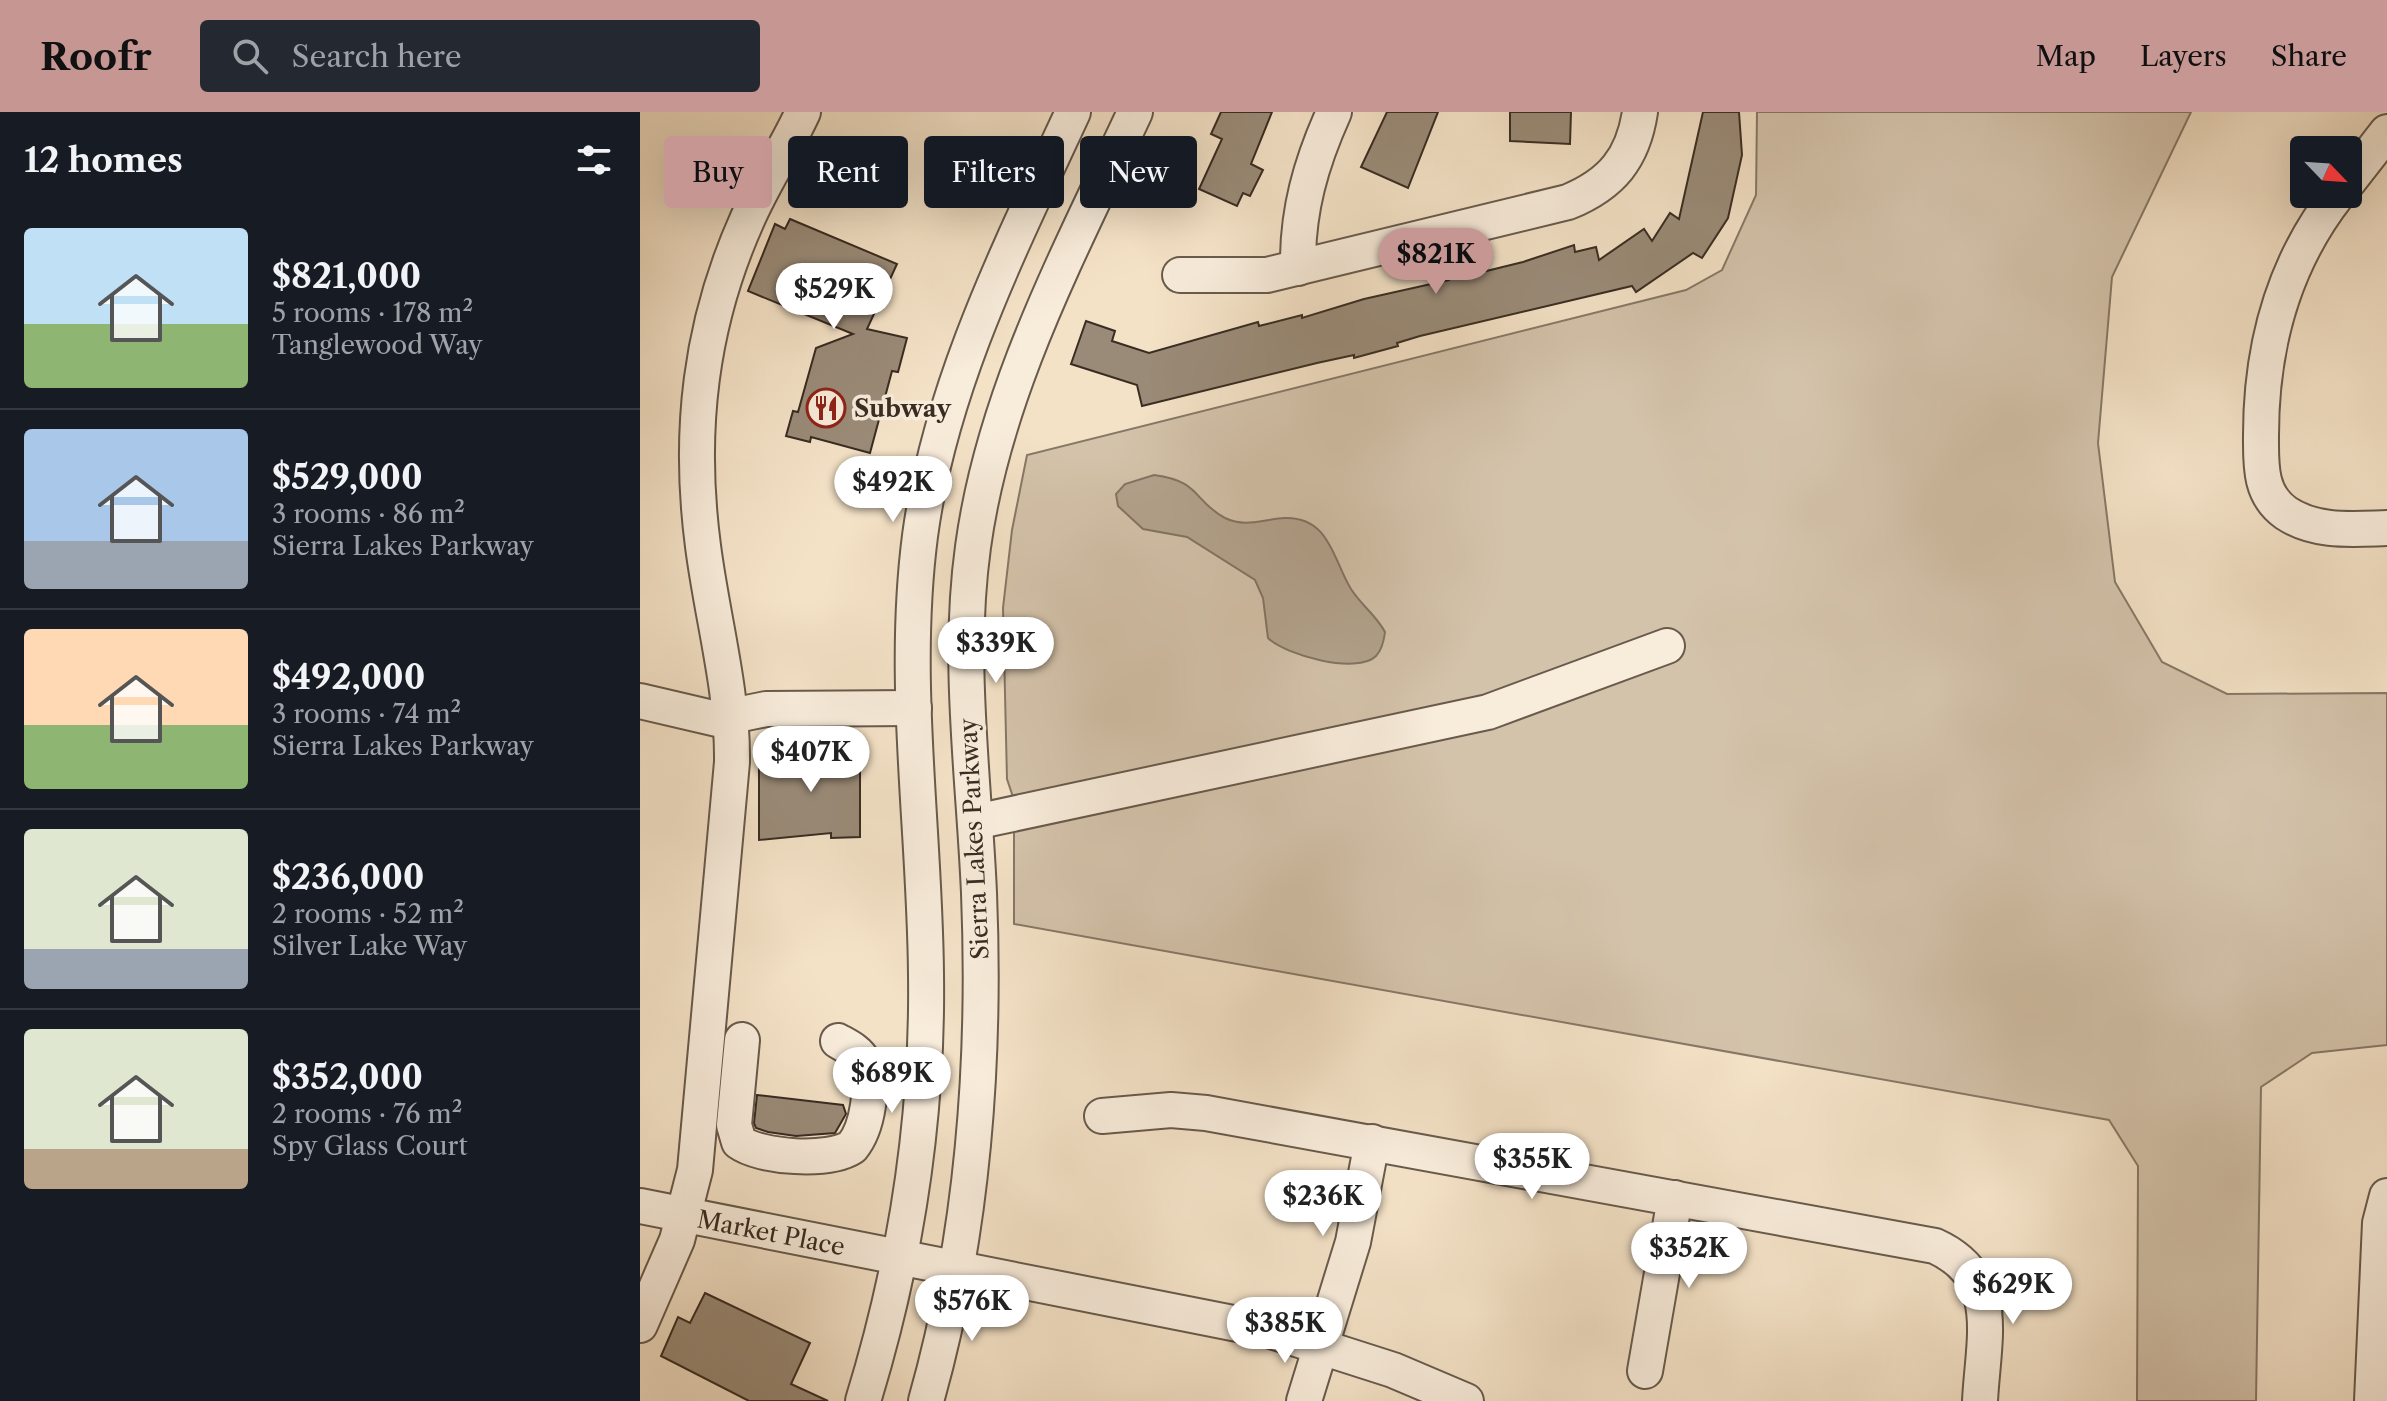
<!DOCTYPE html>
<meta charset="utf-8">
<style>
:root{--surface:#171b24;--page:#242831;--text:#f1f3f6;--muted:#9ea1a6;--line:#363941;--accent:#c59692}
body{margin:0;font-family:"Libre Caslon Text",serif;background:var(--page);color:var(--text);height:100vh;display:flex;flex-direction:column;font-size:30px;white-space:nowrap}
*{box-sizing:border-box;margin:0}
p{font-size:26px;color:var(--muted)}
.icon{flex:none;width:44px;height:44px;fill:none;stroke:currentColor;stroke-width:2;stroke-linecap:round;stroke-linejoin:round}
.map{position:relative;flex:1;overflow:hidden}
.sheet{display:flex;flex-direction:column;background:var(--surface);width:640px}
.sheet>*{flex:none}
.top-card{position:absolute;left:24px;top:24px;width:760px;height:72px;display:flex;gap:16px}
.needle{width:52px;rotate:115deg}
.buttons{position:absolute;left:1650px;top:24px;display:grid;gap:16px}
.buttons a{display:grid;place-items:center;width:72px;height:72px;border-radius:8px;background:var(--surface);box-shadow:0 8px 32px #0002;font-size:40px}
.price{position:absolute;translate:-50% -68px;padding:0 18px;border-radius:28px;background:#fff;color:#222;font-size:26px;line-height:52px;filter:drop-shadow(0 2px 4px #0008)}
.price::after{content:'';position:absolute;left:50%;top:48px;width:24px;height:18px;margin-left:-12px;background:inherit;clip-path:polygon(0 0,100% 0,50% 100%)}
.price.active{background:var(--accent);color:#111}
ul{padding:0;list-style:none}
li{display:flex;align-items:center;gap:24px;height:200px;padding:0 24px}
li+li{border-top:2px solid var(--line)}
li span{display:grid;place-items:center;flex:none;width:224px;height:160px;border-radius:8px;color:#555}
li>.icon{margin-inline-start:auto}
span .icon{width:96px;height:96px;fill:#fffc;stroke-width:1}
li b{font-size:34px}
h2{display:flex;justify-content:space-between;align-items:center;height:96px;padding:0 24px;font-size:34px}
.tag{padding:0 28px;border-radius:8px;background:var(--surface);box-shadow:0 8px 32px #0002;font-size:28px;line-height:72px}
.tag.active{background:var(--accent);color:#111}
header{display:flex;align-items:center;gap:48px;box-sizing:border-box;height:112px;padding:0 40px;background:var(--accent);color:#111}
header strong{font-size:38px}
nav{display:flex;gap:44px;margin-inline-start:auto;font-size:28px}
.search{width:560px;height:72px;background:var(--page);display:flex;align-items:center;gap:20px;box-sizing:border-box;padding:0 28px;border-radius:8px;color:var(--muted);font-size:30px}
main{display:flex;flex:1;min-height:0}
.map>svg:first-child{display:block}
.green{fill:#d4c3ab;stroke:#867867;stroke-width:2}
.water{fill:#b4a48f;stroke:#837464;stroke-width:2}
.building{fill:#9a8b78;stroke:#392c23;stroke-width:2}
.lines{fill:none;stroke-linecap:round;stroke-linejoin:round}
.minor-casing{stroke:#685a4c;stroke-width:38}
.minor{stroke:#f8ecdb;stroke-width:34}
.labels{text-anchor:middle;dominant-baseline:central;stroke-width:7;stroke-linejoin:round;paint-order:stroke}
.poi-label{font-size:24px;font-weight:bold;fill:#392c23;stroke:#f8ecdb;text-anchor:start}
.street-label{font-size:24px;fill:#392c23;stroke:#f8ecdb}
</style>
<header>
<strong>Roofr</strong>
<div class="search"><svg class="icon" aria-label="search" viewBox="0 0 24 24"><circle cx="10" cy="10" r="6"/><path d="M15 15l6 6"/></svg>Search here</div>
<nav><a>Map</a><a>Layers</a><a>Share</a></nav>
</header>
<main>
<section class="sheet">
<h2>12 homes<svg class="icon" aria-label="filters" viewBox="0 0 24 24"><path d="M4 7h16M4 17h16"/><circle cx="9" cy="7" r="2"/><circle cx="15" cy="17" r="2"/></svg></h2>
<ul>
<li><span style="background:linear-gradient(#bfe0f5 60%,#8fb573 0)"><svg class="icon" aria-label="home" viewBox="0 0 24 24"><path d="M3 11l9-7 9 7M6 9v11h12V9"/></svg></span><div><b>$821,000</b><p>5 rooms · 178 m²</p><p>Tanglewood Way</p></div></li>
<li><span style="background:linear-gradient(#a9c7e8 70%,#9aa5b1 0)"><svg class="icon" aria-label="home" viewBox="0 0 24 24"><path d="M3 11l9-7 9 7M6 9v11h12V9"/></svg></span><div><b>$529,000</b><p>3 rooms · 86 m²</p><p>Sierra Lakes Parkway</p></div></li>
<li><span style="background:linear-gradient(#ffd9b3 60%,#8fb573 0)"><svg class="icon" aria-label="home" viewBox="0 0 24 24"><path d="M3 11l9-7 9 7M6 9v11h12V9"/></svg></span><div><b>$492,000</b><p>3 rooms · 74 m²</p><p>Sierra Lakes Parkway</p></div></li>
<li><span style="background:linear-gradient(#dfe7d0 75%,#9aa5b1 0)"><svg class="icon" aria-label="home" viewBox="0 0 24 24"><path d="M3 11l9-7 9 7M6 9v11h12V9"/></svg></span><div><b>$236,000</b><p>2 rooms · 52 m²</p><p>Silver Lake Way</p></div></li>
<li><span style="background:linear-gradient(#dfe7d0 75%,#b9a48a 0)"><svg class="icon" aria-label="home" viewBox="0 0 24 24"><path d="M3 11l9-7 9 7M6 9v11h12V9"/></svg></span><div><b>$352,000</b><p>2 rooms · 76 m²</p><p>Spy Glass Court</p></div></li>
</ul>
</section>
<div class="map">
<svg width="1747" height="1289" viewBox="0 0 1747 1289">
<rect width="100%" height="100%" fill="#f4e2c7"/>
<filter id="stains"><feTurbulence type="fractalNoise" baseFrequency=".0025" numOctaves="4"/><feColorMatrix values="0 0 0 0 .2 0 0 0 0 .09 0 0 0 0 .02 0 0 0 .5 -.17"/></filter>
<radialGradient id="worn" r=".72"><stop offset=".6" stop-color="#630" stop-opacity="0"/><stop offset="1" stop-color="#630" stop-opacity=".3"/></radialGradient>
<polygon class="green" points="1117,0 1551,0 1472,165 1458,331 1475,470 1522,550 1587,582 1747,581 1747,933 1672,941 1621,975 1616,1289 1497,1289 1498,1054 1469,1008 374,812 374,688 367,667 363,496 372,418 387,343 1046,178 1082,158 1116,83"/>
<path class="water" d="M514,363c47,6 39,26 71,43 21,10 38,1 60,0 45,-1 48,42 66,71 10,16 25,26 34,43 -1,8 -3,18 -9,24 -19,19 -91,-1 -108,-18l-5,-40 -8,-18 -68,-43 -44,-8 -25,-23 -2,-12 9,-10z"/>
<g class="building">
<polygon points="581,0 632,0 611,52 623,58 610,84 603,81 597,94 559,77 582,27 571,22"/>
<polygon points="747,0 798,0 768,76 721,55"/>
<polygon points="870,0 931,0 930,32 870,29"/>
<polygon points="1063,0 1099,0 1102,43 1088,106 1062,146 1053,141 996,180 992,174 780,224 757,231 758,234 714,246 714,243 677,251 502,294 497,273 431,252 446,209 475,219 472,229 509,241 618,210 619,214 662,203 662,206 724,187 809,168 808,162 828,157 830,163 883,150 934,133 935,140 956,135 959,148 1004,117 1012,129 1030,101 1039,107"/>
<polygon points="150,107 257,152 227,217 267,226 258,260 252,259 230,341 171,325 170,330 146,324 153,299 158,300 176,236 213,222 108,179 135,112 145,117"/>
<polygon points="220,632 220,725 191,726 191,721 119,728 119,643 191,640 191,633"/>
<polygon points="117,983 203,993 206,1002 195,1021 156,1024 128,1020 116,1016 114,1011"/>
<polygon points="65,1181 170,1231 151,1272 188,1289 109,1289 21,1244 38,1205 50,1211"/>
</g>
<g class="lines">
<g class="minor-casing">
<g id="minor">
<polyline points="1708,70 1747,20"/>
<path d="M1698,82c-55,70 -77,153 -77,241 0,29 -2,59 25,78 30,20 67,16 101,15"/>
<path d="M658,156c-1,-57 13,-105 36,-156"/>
<path d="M540,163h87l301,-73c44,-18 65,-44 72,-90"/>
<polyline points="0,589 77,607 126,597 274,596"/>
<polyline points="335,710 848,600 1027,534"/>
<path d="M102,928l-8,85 5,17c22,16 90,20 113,5 15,-18 24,-64 11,-86 -5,-10 -16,-15 -25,-20"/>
<path d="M462,1004l69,-6 35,3 729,133c68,31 48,93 45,155"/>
<polyline points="0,1094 628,1218 753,1258 826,1289"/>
<path d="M0,1213l37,-85 18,-70 37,-408c1,-72 -20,-145 -29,-216 -15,-114 -3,-221 44,-326 16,-37 39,-71 56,-108"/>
<polyline points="1005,1259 1035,1086"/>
<path d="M223,1289c43,-140 65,-279 63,-426 -1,-146 -25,-293 -6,-439 20,-150 90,-288 153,-424"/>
<path d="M286,1289c47,-166 60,-336 53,-508 -5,-115 -22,-231 -6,-346 21,-155 97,-295 162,-435"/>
<polyline points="664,1289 713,1130 732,1030"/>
<polyline points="1732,1289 1740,1111 1747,1084"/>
</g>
</g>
<use href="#minor" class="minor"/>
</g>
<defs>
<g id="restaurant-ring" transform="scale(2)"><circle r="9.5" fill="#f8ecdb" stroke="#8f2418" stroke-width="1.5"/><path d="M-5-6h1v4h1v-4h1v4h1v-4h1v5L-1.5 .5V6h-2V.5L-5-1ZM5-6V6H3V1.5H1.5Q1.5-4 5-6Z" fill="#8f2418"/></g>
</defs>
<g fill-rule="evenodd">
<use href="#restaurant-ring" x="186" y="296"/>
</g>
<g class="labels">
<g class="poi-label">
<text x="214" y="296">Subway</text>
</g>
<g class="street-label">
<text transform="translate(334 727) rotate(-93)">Sierra Lakes Parkway</text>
<text transform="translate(131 1121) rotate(11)">Market Place</text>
</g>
</g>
<rect width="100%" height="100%" filter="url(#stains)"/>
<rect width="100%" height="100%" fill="url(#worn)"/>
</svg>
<div class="buttons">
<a><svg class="needle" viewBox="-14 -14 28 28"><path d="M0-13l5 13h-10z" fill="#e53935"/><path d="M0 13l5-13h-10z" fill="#9ea1a6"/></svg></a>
</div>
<b class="price active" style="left:796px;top:184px">$821K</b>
<b class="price" style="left:194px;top:219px">$529K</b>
<b class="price" style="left:253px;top:412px">$492K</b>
<b class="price" style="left:356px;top:573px">$339K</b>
<b class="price" style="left:171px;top:682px">$407K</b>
<b class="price" style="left:252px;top:1003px">$689K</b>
<b class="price" style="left:892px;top:1089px">$355K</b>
<b class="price" style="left:683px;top:1126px">$236K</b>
<b class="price" style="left:1049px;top:1178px">$352K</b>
<b class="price" style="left:1373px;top:1214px">$629K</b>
<b class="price" style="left:332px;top:1231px">$576K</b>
<b class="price" style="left:645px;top:1253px">$385K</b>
<div class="top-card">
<a class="tag active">Buy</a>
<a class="tag">Rent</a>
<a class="tag">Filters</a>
<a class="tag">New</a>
</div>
</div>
</main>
